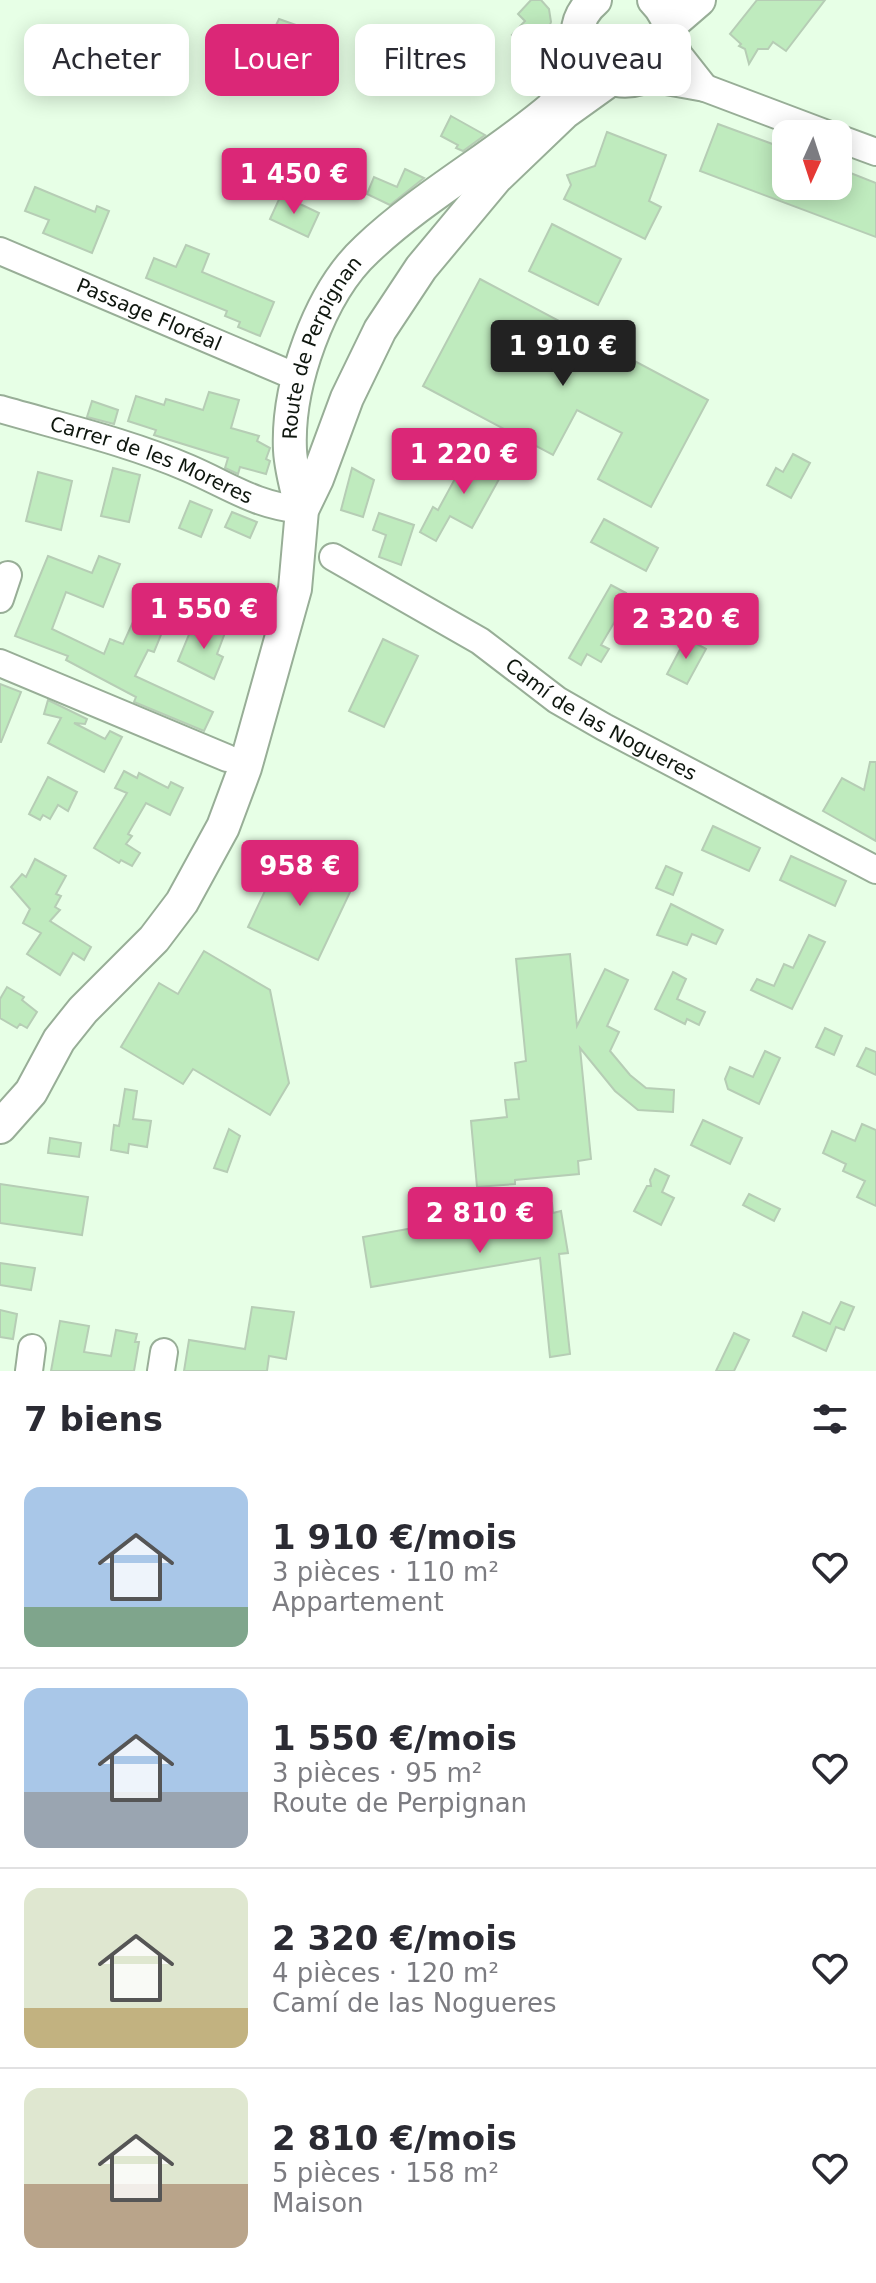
<!DOCTYPE html>
<html lang="fr">
<meta charset="utf-8">
<style>
:root{--surface:#fff;--page:#f7f7f7;--text:#2b2b33;--muted:#7c7c81;--line:#e1e1e2;--accent:#db2777}
body{margin:0;font-family:"DejaVu Sans",sans-serif;background:var(--page);color:var(--text);height:100vh;display:flex;flex-direction:column;font-size:30px;white-space:nowrap}
*{box-sizing:border-box;margin:0}
p{font-size:26px;color:var(--muted)}
.icon{flex:none;width:44px;height:44px;fill:none;stroke:currentColor;stroke-width:2;stroke-linecap:round;stroke-linejoin:round}
.map{position:relative;height:1371px;overflow:hidden}
.side{display:flex;flex-direction:column;background:var(--surface);flex:1}
.side>*{flex:none}
.banner{position:absolute;left:24px;top:24px;width:828px;height:72px;display:flex;gap:16px}
.needle{width:52px;rotate:183deg}
.tools{position:absolute;left:772px;top:120px;display:grid;gap:16px}
.tools a{display:grid;place-items:center;width:80px;height:80px;border-radius:16px;background:var(--surface);box-shadow:0 4px 20px #0003;font-size:40px}
.price{position:absolute;translate:-50% -68px;padding:0 18px;border-radius:8px;background:var(--accent);color:#fff;font-size:26px;line-height:52px;filter:drop-shadow(0 2px 4px #0008)}
.price::after{content:'';position:absolute;left:50%;top:48px;width:24px;height:18px;margin-left:-12px;background:inherit;clip-path:polygon(0 0,100% 0,50% 100%)}
.price.active{background:#222;color:#fff}
ul{padding:0;list-style:none}
li{display:flex;align-items:center;gap:24px;height:200px;padding:0 24px}
li+li{border-top:2px solid var(--line)}
li span{display:grid;place-items:center;flex:none;width:224px;height:160px;border-radius:16px;color:#555}
li>.icon{margin-inline-start:auto}
span .icon{width:96px;height:96px;fill:#fffc;stroke-width:1}
li b{font-size:34px}
h2{display:flex;justify-content:space-between;align-items:center;height:96px;padding:0 24px;font-size:34px}
.chip{padding:0 28px;border-radius:16px;background:var(--surface);box-shadow:0 4px 20px #0003;font-size:28px;line-height:72px}
.chip.active{background:var(--accent);color:#fff}
.map>svg:first-child{display:block}
.building{fill:#bfebbe;stroke:#b6cdb5;stroke-width:2}
.lines{fill:none;stroke-linecap:round;stroke-linejoin:round}
.minor-casing{stroke:#98ae97;stroke-width:30}
.major-casing{stroke:#98ae97;stroke-width:36}
.minor{stroke:#fff;stroke-width:26}
.major{stroke:#fff;stroke-width:32}
.labels{text-anchor:middle;dominant-baseline:central;stroke-width:6;stroke-linejoin:round;paint-order:stroke}
.street-label{font-size:20px;fill:#0e160e;stroke:#fff}
</style>
<div class="map">
<svg width="876" height="1371" viewBox="0 0 876 1371">
<rect width="100%" height="100%" fill="#e7ffe6"/>
<g class="building">
<polygon points="531,0 541,0 549,9 551,22 548,30 529,51 512,35 525,21 518,14"/>
<polygon points="757,0 825,0 786,51 773,42 768,49 758,49 749,64 745,49 739,46 741,44 730,34"/>
<polygon points="279,19 330,37 326,45 334,49 319,83 298,73 303,60 280,50 274,62 261,56"/>
<polygon points="451,116 485,135 463,151 456,148 458,145 441,136"/>
<polygon points="718,124 786,149 786,186 838,186 838,168 876,183 876,237 700,171"/>
<polygon points="607,132 666,155 649,201 661,207 645,239 564,199 571,185 567,175 595,166"/>
<polygon points="405,169 424,178 390,205 367,194 374,177 397,187"/>
<polygon points="35,187 95,212 97,206 109,211 92,253 43,233 49,220 25,211"/>
<polygon points="281,195 319,213 308,237 270,219"/>
<polygon points="552,224 621,259 598,305 529,271"/>
<polygon points="186,245 209,254 202,272 274,302 260,336 238,327 240,322 225,316 227,311 146,278 154,258 176,267"/>
<polygon points="480,279 708,400 651,507 598,479 622,433 577,410 553,455 423,386"/>
<polygon points="209,392 239,400 231,428 259,436 257,441 270,448 266,459 270,461 266,474 240,467 238,474 225,468 228,458 154,435 156,430 128,421 136,396 164,405 166,399 203,410"/>
<polygon points="92,401 118,410 114,424 87,417"/>
<polygon points="469,453 503,472 472,528 450,516 436,541 420,532 433,507 438,510"/>
<polygon points="793,454 810,463 791,498 767,485 776,468 783,472"/>
<polygon points="113,468 140,475 129,522 101,516"/>
<polygon points="352,468 374,480 363,517 341,510"/>
<polygon points="38,472 72,481 61,530 26,521"/>
<polygon points="190,501 212,510 201,537 179,528"/>
<polygon points="232,512 257,522 250,538 225,527"/>
<polygon points="379,513 414,525 401,565 379,557 386,535 373,530"/>
<polygon points="604,519 658,548 646,571 591,542"/>
<polygon points="48,556 92,573 99,556 120,564 103,607 66,592 52,629 104,654 110,639 123,644 137,613 165,625 154,652 148,650 135,676 213,712 204,731 134,702 136,697 66,660 68,656 15,636"/>
<polygon points="611,585 626,593 619,606 629,612 622,625 615,621 601,645 609,649 601,662 587,654 581,665 569,658"/>
<polygon points="207,622 226,630 217,654 223,657 214,679 178,661 190,632 200,637"/>
<polygon points="686,638 706,649 687,684 667,674"/>
<polygon points="383,639 418,656 384,727 349,711"/>
<polygon points="0,684 21,692 1,742 0,742"/>
<polygon points="48,700 87,719 85,724 74,723 105,739 110,731 122,737 104,772 48,743 61,718 44,714"/>
<polygon points="870,762 876,762 876,841 823,811 842,778 864,790"/>
<polygon points="124,771 137,778 139,773 168,788 171,782 183,788 170,815 146,803 128,834 132,836 126,844 140,853 132,866 121,860 119,863 94,848 127,793 115,788"/>
<polygon points="48,777 77,792 68,811 58,805 50,819 43,815 40,820 29,814"/>
<polygon points="713,826 760,848 749,871 702,850"/>
<polygon points="791,856 846,881 835,906 780,880"/>
<polygon points="281,857 351,890 318,960 248,927"/>
<polygon points="35,859 66,876 56,894 61,896 55,907 60,910 50,921 91,947 84,960 73,953 60,975 27,954 41,933 23,923 30,909 11,887 22,874 26,877"/>
<polygon points="666,866 682,873 673,895 656,888"/>
<polygon points="671,904 723,930 716,944 692,934 687,945 657,935"/>
<polygon points="809,935 825,942 792,1009 751,990 757,979 774,986 784,964 793,968"/>
<polygon points="204,951 270,990 289,1083 270,1115 193,1069 183,1084 121,1047 159,983 178,994"/>
<polygon points="570,954 577,1026 605,969 628,980 607,1026 619,1032 610,1051 630,1075 646,1088 674,1090 673,1112 638,1110 615,1091 580,1048 591,1159 578,1161 579,1174 515,1180 515,1184 477,1187 471,1121 507,1117 505,1100 519,1099 515,1063 526,1061 516,959"/>
<polygon points="673,972 686,979 677,999 705,1012 699,1025 687,1019 685,1024 655,1009"/>
<polygon points="7,987 24,997 22,1000 37,1012 27,1028 20,1024 17,1028 0,1018 0,999"/>
<polygon points="825,1028 842,1036 834,1055 816,1047"/>
<polygon points="866,1048 876,1052 876,1075 857,1066"/>
<polygon points="765,1051 780,1058 759,1104 728,1089 725,1079 730,1067 753,1077"/>
<polygon points="125,1089 137,1091 133,1119 151,1121 147,1147 129,1144 128,1153 111,1150 114,1125 119,1126"/>
<polygon points="703,1120 742,1138 730,1164 691,1145"/>
<polygon points="862,1124 876,1130 876,1206 857,1197 865,1181 843,1171 846,1164 823,1153 832,1131 855,1141"/>
<polygon points="229,1129 240,1136 227,1172 214,1168"/>
<polygon points="50,1138 81,1143 79,1157 48,1153"/>
<polygon points="655,1169 669,1176 662,1192 674,1198 661,1225 634,1211 647,1186 651,1186 650,1180"/>
<polygon points="0,1184 88,1197 82,1235 0,1223"/>
<polygon points="749,1194 780,1209 774,1221 743,1205"/>
<polygon points="552,1203 553,1213 561,1211 568,1253 559,1254 570,1354 550,1357 540,1258 371,1287 363,1237"/>
<polygon points="0,1263 35,1268 31,1290 0,1285"/>
<polygon points="841,1302 854,1307 844,1330 836,1327 826,1351 793,1336 803,1312 830,1324"/>
<polygon points="252,1307 294,1312 286,1359 269,1356 267,1371 184,1371 189,1340 245,1349"/>
<polygon points="0,1310 17,1314 13,1339 0,1337"/>
<polygon points="60,1321 89,1326 84,1352 111,1356 116,1330 137,1334 135,1342 139,1342 134,1371 51,1371"/>
<polygon points="734,1333 749,1340 734,1371 716,1371"/>
</g>
<g class="lines">
<g class="minor-casing">
<g id="minor">
<polyline points="644,77 705,88 679,55 671,36"/>
<polyline points="705,88 827,134"/>
<polyline points="838,138 876,152"/>
<path id="s1" d="M0,251l299,127"/>
<path id="s2" d="M0,409c62,18 128,33 188,59 42,18 66,37 114,42"/>
<path id="s3" d="M333,557l147,84 77,59 47,27 272,143"/>
<polyline points="0,599 8,575"/>
<polyline points="0,663 227,758"/>
<polyline points="29,1371 32,1348"/>
<polyline points="161,1371 164,1352"/>
</g>
</g>
<g class="major-casing">
<g id="major">
<path d="M595,0c-46,38 9,106 58,71 9,-7 14,-16 16,-26 4,-18 -3,-33 -15,-45"/>
<polyline points="670,25 699,0"/>
<path id="s4" d="M302,510c-5,-20 -11,-40 -12,-60 -3,-64 29,-157 77,-201 56,-53 126,-91 185,-141l14,-21 14,-38"/>
<polyline points="0,1127 31,1092 59,1040 83,1010 154,939 182,902 223,827 245,768 295,589 302,510 317,479 347,398 380,330 421,268 496,178 565,112 611,79"/>
</g>
</g>
<use href="#minor" class="minor"/>
<use href="#major" class="major"/>
</g>
<g class="labels">
<g class="street-label">
<text stroke="none"><textPath href="#s1" startOffset="162">Passage Floréal</textPath></text>
<text stroke="none"><textPath href="#s4" startOffset="170">Route de Perpignan</textPath></text>
<text stroke="none"><textPath href="#s2" startOffset="160">Carrer de les Moreres</textPath></text>
<text stroke="none"><textPath href="#s3" startOffset="314">Camí de las Nogueres</textPath></text>
</g>
</g>
</svg>
<div class="tools">
<a><svg class="needle" viewBox="-14 -14 28 28"><path d="M0-13l5 13h-10z" fill="#e53935"/><path d="M0 13l5-13h-10z" fill="#7c7c81"/></svg></a>
</div>
<b class="price" style="left:294px;top:216px">1 450 €</b>
<b class="price active" style="left:563px;top:388px">1 910 €</b>
<b class="price" style="left:464px;top:496px">1 220 €</b>
<b class="price" style="left:204px;top:651px">1 550 €</b>
<b class="price" style="left:686px;top:661px">2 320 €</b>
<b class="price" style="left:300px;top:908px">958 €</b>
<b class="price" style="left:480px;top:1255px">2 810 €</b>
<div class="banner">
<a class="chip">Acheter</a>
<a class="chip active">Louer</a>
<a class="chip">Filtres</a>
<a class="chip">Nouveau</a>
</div>
</div>
<section class="side">
<h2>7 biens<svg class="icon" aria-label="filters" viewBox="0 0 24 24"><path d="M4 7h16M4 17h16"/><circle cx="9" cy="7" r="2"/><circle cx="15" cy="17" r="2"/></svg></h2>
<ul>
<li><span style="background:linear-gradient(#a9c7e8 75%,#7fa58c 0)"><svg class="icon" aria-label="home" viewBox="0 0 24 24"><path d="M3 11l9-7 9 7M6 9v11h12V9"/></svg></span><div><b>1 910 €/mois</b><p>3 pièces · 110 m²</p><p>Appartement</p></div><svg class="icon" aria-label="heart" viewBox="0 0 24 24"><path d="M12 20l-8-8c-3-5 5-10 8-4 3-6 11-1 8 4z"/></svg></li>
<li><span style="background:linear-gradient(#a9c7e8 65%,#9aa5b1 0)"><svg class="icon" aria-label="home" viewBox="0 0 24 24"><path d="M3 11l9-7 9 7M6 9v11h12V9"/></svg></span><div><b>1 550 €/mois</b><p>3 pièces · 95 m²</p><p>Route de Perpignan</p></div><svg class="icon" aria-label="heart" viewBox="0 0 24 24"><path d="M12 20l-8-8c-3-5 5-10 8-4 3-6 11-1 8 4z"/></svg></li>
<li><span style="background:linear-gradient(#dfe7d0 75%,#c2b280 0)"><svg class="icon" aria-label="home" viewBox="0 0 24 24"><path d="M3 11l9-7 9 7M6 9v11h12V9"/></svg></span><div><b>2 320 €/mois</b><p>4 pièces · 120 m²</p><p>Camí de las Nogueres</p></div><svg class="icon" aria-label="heart" viewBox="0 0 24 24"><path d="M12 20l-8-8c-3-5 5-10 8-4 3-6 11-1 8 4z"/></svg></li>
<li><span style="background:linear-gradient(#dfe7d0 60%,#b9a48a 0)"><svg class="icon" aria-label="home" viewBox="0 0 24 24"><path d="M3 11l9-7 9 7M6 9v11h12V9"/></svg></span><div><b>2 810 €/mois</b><p>5 pièces · 158 m²</p><p>Maison</p></div><svg class="icon" aria-label="heart" viewBox="0 0 24 24"><path d="M12 20l-8-8c-3-5 5-10 8-4 3-6 11-1 8 4z"/></svg></li>
</ul>
</section>
